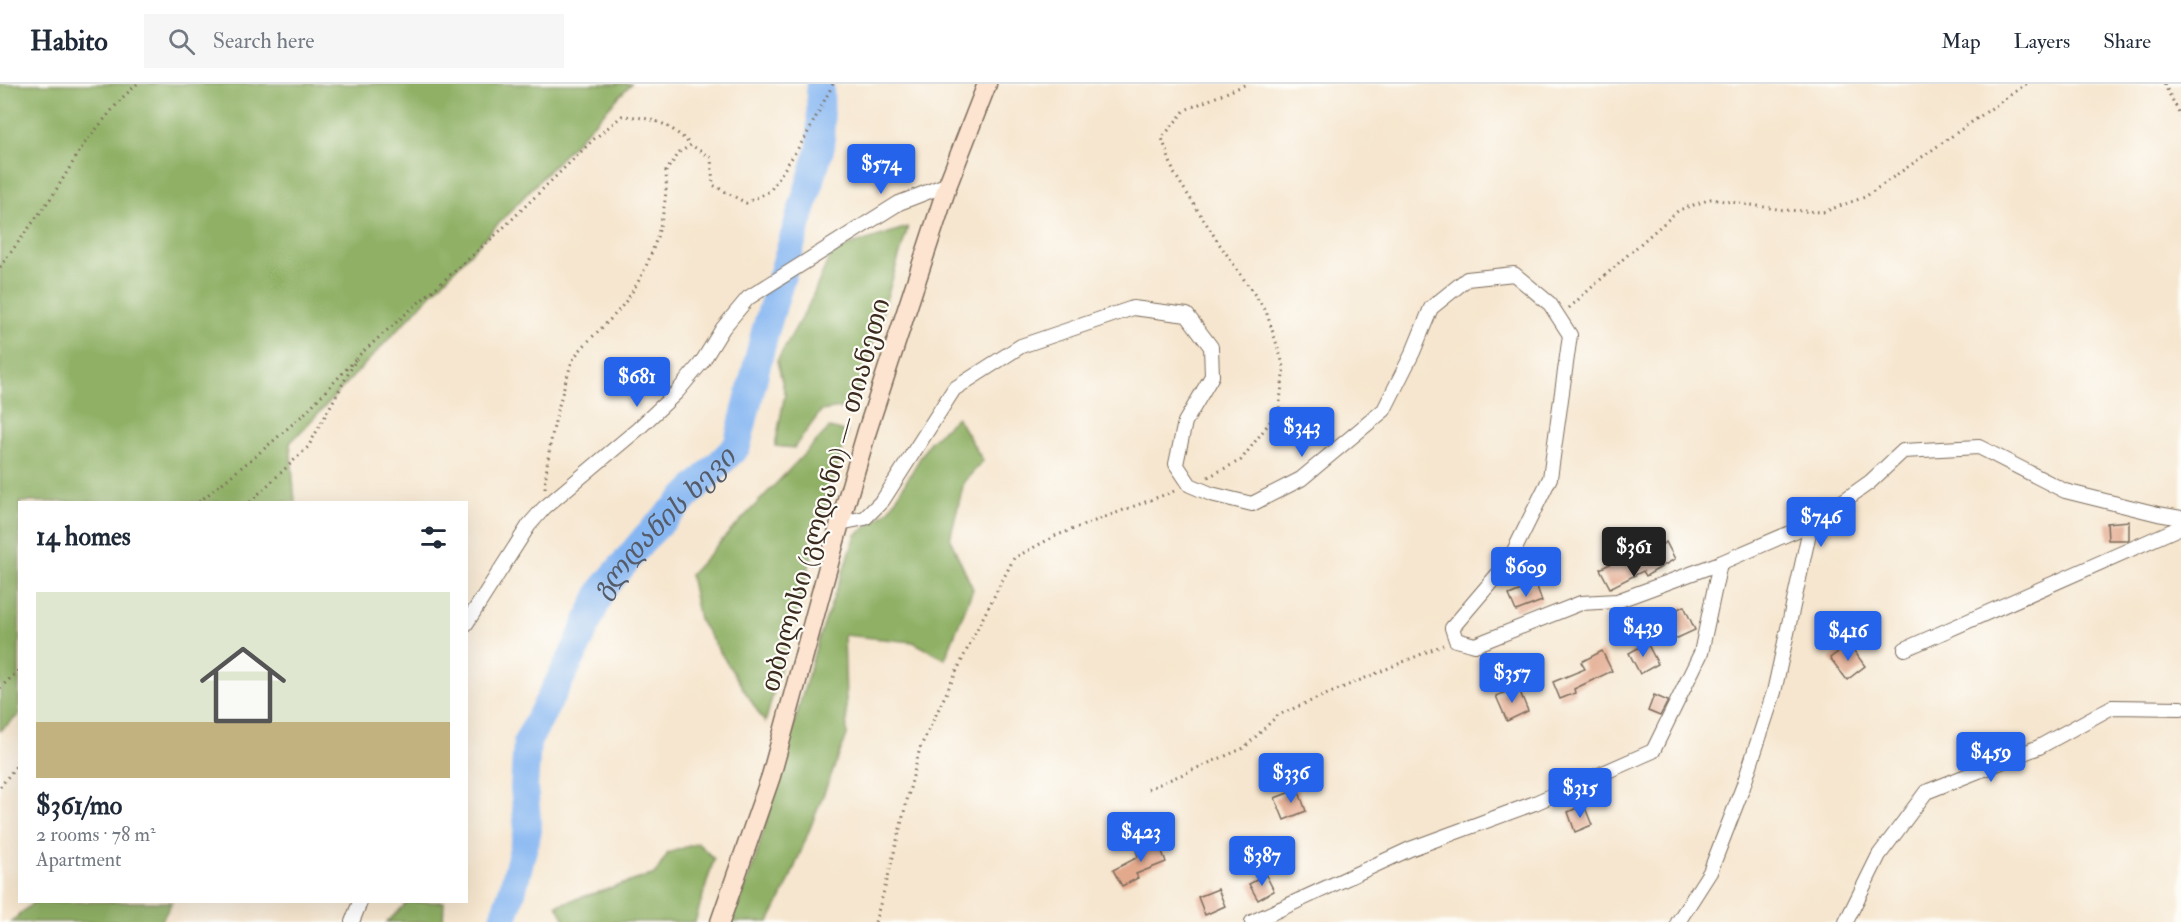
<!DOCTYPE html>
<meta charset="utf-8">
<style>
:root{--surface:#fff;--page:#f6f6f7;--text:#1f2937;--muted:#747a83;--line:#e0e1e3;--accent:#2563eb}
body{margin:0;font-family:"IM FELL Double Pica","Noto Serif Georgian",serif;background:var(--page);color:var(--text);height:100vh;display:flex;flex-direction:column;font-size:22px;white-space:nowrap}
*{box-sizing:border-box;margin:0}
p{font-size:20px;color:var(--muted)}
.icon{flex:none;width:33px;height:33px;fill:none;stroke:currentColor;stroke-width:2;stroke-linecap:round;stroke-linejoin:round}
.map{position:relative;flex:1;overflow:hidden}
.panel{position:absolute;left:18px;top:417px;width:450px;height:402px;display:flex;flex-direction:column;background:var(--surface);border-radius:0px;box-shadow:0 6px 24px #0002}
.panel>*{flex:none}
.price{position:absolute;translate:-50% -51px;padding:0 14px;border-radius:6px;background:var(--accent);color:#fff;font-size:20px;line-height:39px;filter:drop-shadow(0 2px 3px #0008)}
.price::after{content:'';position:absolute;left:50%;top:36px;width:18px;height:14px;margin-left:-9px;background:inherit;clip-path:polygon(0 0,100% 0,50% 100%)}
.price.selected{background:#222;color:#fff}
ul{padding:0;list-style:none}
li{display:grid;align-content:center;gap:12px;height:318px;padding:0 18px}
li span{display:grid;place-items:center;height:186px;border-radius:0px;color:#555}
li>.icon{margin-inline-start:auto}
span .icon{width:108px;height:108px;fill:#fffc;stroke-width:1}
li b{font-size:26px}
h2{display:flex;justify-content:space-between;align-items:center;height:72px;padding:0 18px;font-size:26px}
header{display:flex;align-items:center;gap:36px;box-sizing:border-box;height:84px;padding:0 30px;background:var(--surface);border-bottom:2px solid var(--line)}
header strong{font-size:28px}
nav{display:flex;gap:33px;margin-inline-start:auto;font-size:21px}
.search{width:420px;height:54px;background:var(--page);display:flex;align-items:center;gap:15px;box-sizing:border-box;padding:0 21px;border-radius:0px;color:var(--muted);font-size:22px}
.map>svg:first-child{display:block}
.forest{fill:#8fb065;stroke:#656d42;stroke-width:1.5}
.lines{fill:none;stroke-linecap:round;stroke-linejoin:round}
.river{stroke:#87b7f2;stroke-width:28}
.building{fill:#e3a98d}
.minor-casing{stroke:#7c6c5c;stroke-width:16}
.secondary-casing{stroke:#7c6c5c;stroke-width:21}
.path{stroke:#7c6c5c;stroke-width:3;stroke-dasharray:1.5 4.5;stroke-linecap:butt}
.minor{stroke:#fff;stroke-width:14}
.secondary{stroke:#fde4d1;stroke-width:18}
.labels{text-anchor:middle;dominant-baseline:central;stroke-width:4.5;stroke-linejoin:round;paint-order:stroke}
.street-label{font-size:26px;fill:#3b2a1e;stroke:#fdfcf7}
.water-label{font-size:27px;font-style:italic;fill:#565b68;stroke:#fdfcf7}
</style>
<header>
<strong>Habito</strong>
<div class="search"><svg class="icon" aria-label="search" viewBox="0 0 24 24"><circle cx="10" cy="10" r="6"/><path d="M15 15l6 6"/></svg>Search here</div>
<nav><a>Map</a><a>Layers</a><a>Share</a></nav>
</header>
<div class="map">
<svg width="2181" height="838" viewBox="0 0 2181 838">
<rect width="100%" height="100%" fill="#fdfcf7"/>
<filter id="ink" filterUnits="userSpaceOnUse"><feTurbulence type="fractalNoise" baseFrequency=".0167" numOctaves="2"/><feDisplacementMap in="SourceGraphic" scale="12" xChannelSelector="R" yChannelSelector="G"/><feConvolveMatrix kernelMatrix="1 2 1 2 8 2 1 2 1" color-interpolation-filters="sRGB"/></filter>
<filter id="wash" filterUnits="userSpaceOnUse"><feTurbulence type="fractalNoise" baseFrequency=".008" numOctaves="4" result="noise"/><feDisplacementMap in="SourceGraphic" scale="24" xChannelSelector="R" yChannelSelector="G"/><feGaussianBlur stdDeviation="1.35" result="paint"/><feColorMatrix in="noise" values="0 0 0 0 0 0 0 0 0 0 0 0 0 0 0 0 0 1.4 0 .05"/><feComposite in="paint" operator="in"/></filter>
<g filter="url(#wash)">
<rect width="100%" height="100%" fill="#f6e6cf"/>
<g class="forest">
<polygon points="0,0 631,0 290,359 295,418 20,418 19,631 0,647"/>
<polygon points="908,143 854,322 821,327 794,364 775,362 785,310 777,277 809,220 832,167"/>
<polygon points="957,333 983,377 964,398 950,455 973,505 945,575 913,558 844,551 847,651 788,800 769,838 731,838 755,776 817,560 856,451 890,425 929,359"/>
<polygon points="829,344 847,348 765,639 699,535 690,491 724,454"/>
<polygon points="698,759 714,775 695,838 566,838 557,821 655,790 668,769"/>
<polygon points="34,818 172,818 161,838 11,838"/>
<polygon points="408,818 444,818 443,838 387,838"/>
</g>
<g class="lines">
<path class="river" id="s1" d="M502,838l10,-30 16,-62 -4,-42 3,-46 46,-87 29,-65 44,-53 91,-91 28,-114 56,-186 -1,-62"/>
</g>
<g id="blocks">
<g class="building">
<polygon points="2129,437 2129,456 2108,456 2107,439"/>
<polygon points="1666,458 1675,475 1646,492 1643,487 1610,504 1600,485 1621,474 1625,481"/>
<polygon points="1536,500 1542,517 1516,527 1509,511"/>
<polygon points="1684,522 1695,546 1671,557 1659,534"/>
<polygon points="1647,559 1658,580 1640,590 1629,569"/>
<polygon points="1849,560 1865,582 1847,596 1830,574"/>
<polygon points="1602,567 1612,587 1574,605 1575,609 1560,615 1553,598 1585,585 1581,578"/>
<polygon points="1518,603 1528,627 1507,637 1496,612"/>
<polygon points="1654,611 1668,617 1660,632 1648,627"/>
<polygon points="1298,705 1306,727 1284,736 1275,714"/>
<polygon points="1584,721 1592,741 1575,748 1568,728"/>
<polygon points="1158,757 1166,778 1136,790 1138,794 1122,802 1113,786 1138,773 1136,766"/>
<polygon points="1266,791 1274,807 1258,816 1249,800"/>
<polygon points="1218,805 1225,822 1205,831 1198,813"/>
</g>
</g>
</g>
<g filter="url(#ink)">
<use href="#blocks" fill-opacity="0" stroke="#7c6c5c" stroke-width="1.5"/>
<g class="lines">
<g class="minor-casing">
<g id="minor">
<polyline points="840,439 865,434 883,416 954,305 1021,262 1133,224 1187,231 1211,263 1212,292 1185,338 1176,380 1190,401 1211,410 1252,420 1301,395 1384,326 1413,268 1431,224 1467,195 1514,190 1550,220 1570,251 1550,394 1509,477 1452,544 1456,556 1475,561 1581,519 1617,517 1720,479 1811,440"/>
<polyline points="466,540 529,441 544,424 638,345 677,308 702,278 723,244 748,214 899,119 948,100"/>
<polyline points="1905,565 2181,443"/>
<polyline points="352,838 360,818"/>
<polyline points="1252,838 1410,765 1535,719 1653,667 1701,569 1720,479"/>
<polyline points="1678,838 1710,788 1743,703 1774,608 1811,440 1870,398 1903,367 1979,363 2065,407 2158,430 2181,434"/>
<polyline points="1846,838 1879,771 1926,708 2039,663 2112,623 2181,624"/>
</g>
</g>
<g class="secondary-casing">
<polyline id="secondary" points="720,838 771,692 840,439 867,347 948,100 987,0"/>
</g>
<g class="path">
<polyline points="2164,0 2181,32"/>
<polyline points="0,183 53,111 84,60 121,15 137,0"/>
<polyline points="1569,224 1631,168 1679,126 1711,115 1784,126 1823,128 1865,113 2026,0"/>
<polyline points="1208,393 1241,376 1279,326 1284,283 1266,227 1218,158 1174,89 1162,54 1185,26 1247,0"/>
<path d="M545,404c2,-36 11,-74 21,-108 3,-7 4,-16 8,-22 12,-17 30,-31 44,-47 30,-35 51,-94 48,-140l14,-19 11,-7 20,13 2,27 33,18 24,-12 36,-55 27,-52"/>
<polyline points="199,418 264,365 304,330 355,276"/>
<path d="M250,418l58,-55 50,-91 142,-125 94,-92 28,-23c33,2 45,6 69,29"/>
<polyline points="0,604 20,585"/>
<polyline points="0,703 20,677"/>
<polyline points="1148,705 1244,664 1278,631 1443,561"/>
<polyline points="875,838 888,793 920,664 973,553 1014,474 1055,452 1177,406"/>
</g>
<use href="#minor" class="minor"/>
<use href="#secondary" class="secondary"/>
</g>
</g>
<g class="labels">
<g class="street-label">
<text transform="translate(826 411) rotate(-74)">თბილისი (გლდანი) — თიანეთი</text>
</g>
<g class="water-label">
<text stroke="none"><textPath href="#s1" startOffset="444">გლდანის ხევი</textPath></text>
</g>
</g>
</svg>
<b class="price" style="left:881px;top:111px">$574</b>
<b class="price" style="left:637px;top:324px">$681</b>
<b class="price" style="left:1302px;top:374px">$343</b>
<b class="price" style="left:1821px;top:464px">$746</b>
<b class="price selected" style="left:1634px;top:494px">$361</b>
<b class="price" style="left:1526px;top:514px">$609</b>
<b class="price" style="left:1643px;top:574px">$439</b>
<b class="price" style="left:1848px;top:578px">$416</b>
<b class="price" style="left:1512px;top:620px">$357</b>
<b class="price" style="left:1991px;top:699px">$459</b>
<b class="price" style="left:1291px;top:720px">$336</b>
<b class="price" style="left:1580px;top:735px">$315</b>
<b class="price" style="left:1141px;top:779px">$423</b>
<b class="price" style="left:1262px;top:803px">$387</b>
<section class="panel">
<h2>14 homes<svg class="icon" aria-label="filters" viewBox="0 0 24 24"><path d="M4 7h16M4 17h16"/><circle cx="9" cy="7" r="2"/><circle cx="15" cy="17" r="2"/></svg></h2>
<ul>
<li><span style="background:linear-gradient(#dfe7d0 70%,#c2b280 0)"><svg class="icon" aria-label="home" viewBox="0 0 24 24"><path d="M3 11l9-7 9 7M6 9v11h12V9"/></svg></span><div><b>$361/mo</b><p>2 rooms · 78 m²</p><p>Apartment</p></div></li>
</ul>
</section>
</div>
